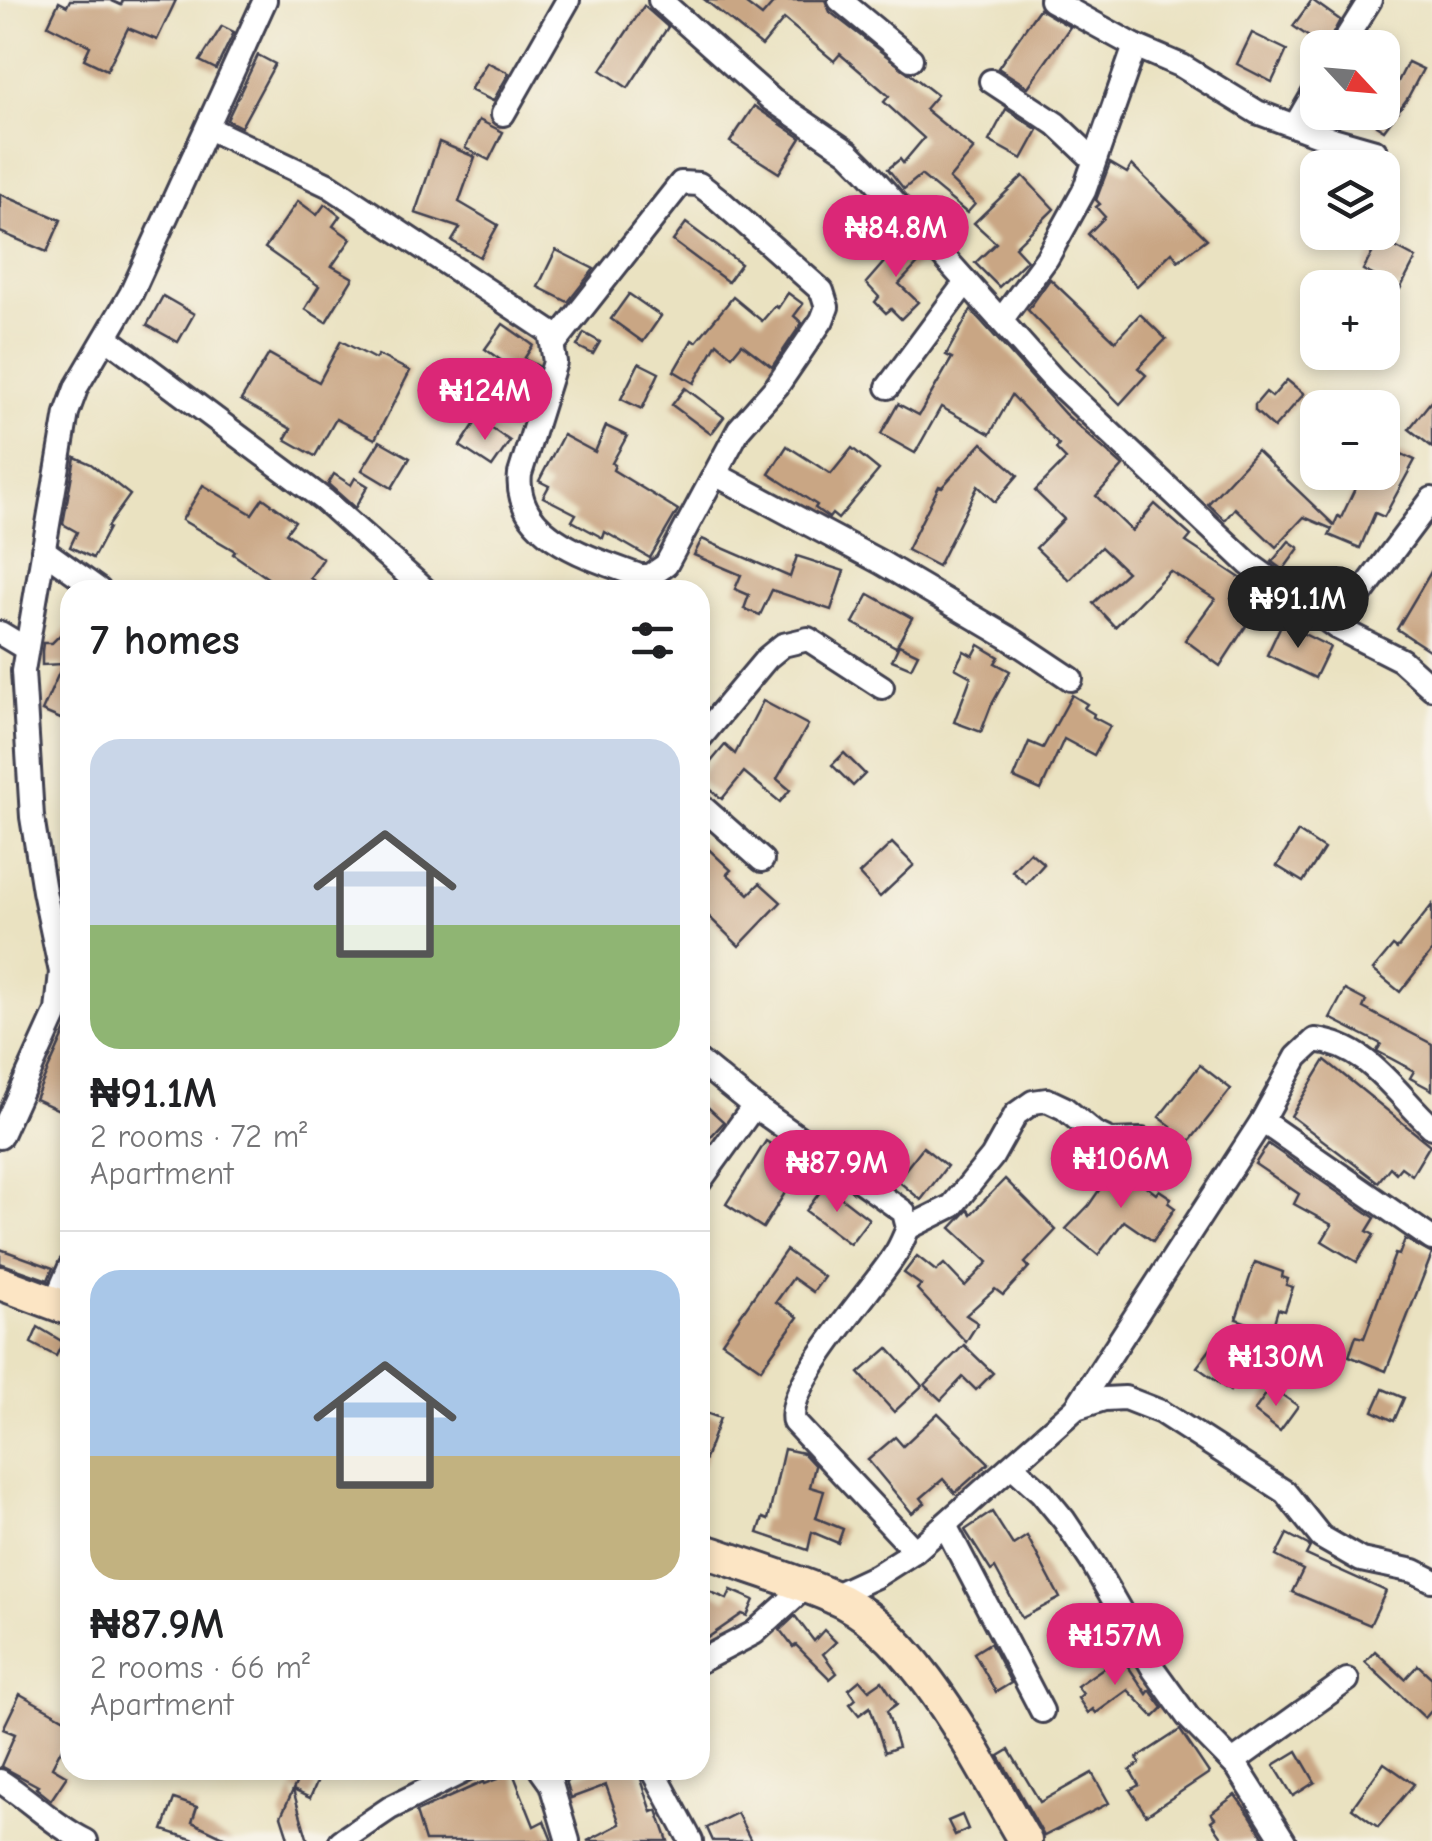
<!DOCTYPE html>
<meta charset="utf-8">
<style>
:root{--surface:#fff;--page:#f2f2f2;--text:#202124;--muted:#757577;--line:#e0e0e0;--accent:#db2777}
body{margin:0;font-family:"Comic Neue",sans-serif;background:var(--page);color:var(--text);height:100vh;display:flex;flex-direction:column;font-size:38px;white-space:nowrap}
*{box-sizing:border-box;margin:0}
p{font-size:32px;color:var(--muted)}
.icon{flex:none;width:55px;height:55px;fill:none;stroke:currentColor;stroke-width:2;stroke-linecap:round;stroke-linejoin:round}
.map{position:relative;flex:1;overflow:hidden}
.drawer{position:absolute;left:60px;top:580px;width:650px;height:1200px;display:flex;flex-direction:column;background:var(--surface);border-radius:30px;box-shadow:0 5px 15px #0003}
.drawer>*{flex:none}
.needle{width:65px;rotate:116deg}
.buttons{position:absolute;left:1300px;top:30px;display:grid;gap:20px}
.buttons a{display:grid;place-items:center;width:100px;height:100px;border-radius:20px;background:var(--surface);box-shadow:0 5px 15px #0003;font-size:50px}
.price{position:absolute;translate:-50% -85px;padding:0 22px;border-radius:35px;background:var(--accent);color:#fff;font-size:32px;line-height:65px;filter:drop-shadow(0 2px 5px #0008)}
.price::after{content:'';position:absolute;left:50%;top:60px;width:30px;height:22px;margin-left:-15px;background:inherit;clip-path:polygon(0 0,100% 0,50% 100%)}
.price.current{background:#222;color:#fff}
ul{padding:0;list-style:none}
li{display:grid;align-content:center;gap:20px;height:530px;padding:0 30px}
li+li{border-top:2px solid var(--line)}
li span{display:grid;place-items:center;height:310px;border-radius:30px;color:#555}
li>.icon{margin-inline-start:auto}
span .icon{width:180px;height:180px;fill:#fffc;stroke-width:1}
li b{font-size:42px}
h2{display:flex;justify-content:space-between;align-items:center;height:120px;padding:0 30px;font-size:42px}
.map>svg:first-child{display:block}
.building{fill:#c9a684}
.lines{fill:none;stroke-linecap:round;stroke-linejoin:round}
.street-casing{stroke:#403f4f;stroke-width:28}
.secondary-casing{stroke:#403f4f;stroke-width:38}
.street{stroke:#fff;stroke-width:22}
.secondary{stroke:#fce5c4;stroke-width:32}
</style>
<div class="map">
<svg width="1432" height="1841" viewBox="0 0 1432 1841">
<rect width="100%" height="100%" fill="#f7f3e8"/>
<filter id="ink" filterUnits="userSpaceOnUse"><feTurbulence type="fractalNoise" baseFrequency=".01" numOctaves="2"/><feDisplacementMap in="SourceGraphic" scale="20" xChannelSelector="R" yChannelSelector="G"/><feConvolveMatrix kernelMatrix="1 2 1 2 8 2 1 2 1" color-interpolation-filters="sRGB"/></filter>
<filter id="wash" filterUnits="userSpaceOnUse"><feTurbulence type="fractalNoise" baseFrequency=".0048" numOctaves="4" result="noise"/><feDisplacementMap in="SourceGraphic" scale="40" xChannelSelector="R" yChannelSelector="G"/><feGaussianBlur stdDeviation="2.25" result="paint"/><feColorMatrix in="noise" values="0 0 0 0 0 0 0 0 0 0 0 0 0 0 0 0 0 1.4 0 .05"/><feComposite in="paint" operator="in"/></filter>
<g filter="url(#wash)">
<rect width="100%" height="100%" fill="#eae2c1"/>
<g id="blocks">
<g class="building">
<polygon points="70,0 110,0 121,5 123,0 176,0 157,40 128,28 107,70 84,59 90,46 48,25 59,2 67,6"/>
<polygon points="705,0 741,0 762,16 776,0 825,0 830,12 937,95 925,109 974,149 949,179 975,204 967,213 921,175 904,189 888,169 900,159 903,163 924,138 884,102 889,96 840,54 834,61 784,19 762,46"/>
<polygon points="1312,0 1340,20 1325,48 1293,26"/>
<polygon points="644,6 668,27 628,88 601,70"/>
<polygon points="1039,9 1070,27 1028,87 998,68"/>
<polygon points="222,26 234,32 216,69 200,61"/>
<polygon points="1252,33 1287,50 1272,82 1237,64"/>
<polygon points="1366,34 1392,48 1358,48"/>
<polygon points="258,55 275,64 241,127 227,120"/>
<polygon points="487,62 509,73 493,101 470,90"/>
<polygon points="1408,62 1423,69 1407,99 1384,130 1376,125"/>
<polygon points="754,106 801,138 779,173 730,142"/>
<polygon points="1006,109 1038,130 1022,159 989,141"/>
<polygon points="479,120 503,132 489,160 465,148"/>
<polygon points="439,142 475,157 459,202 498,225 480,257 452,241 460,228 415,213"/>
<polygon points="1110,163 1127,173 1132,165 1207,239 1178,261 1172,252 1137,286 1088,234 1105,217 1096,207 1100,204 1096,200"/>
<polygon points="1023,176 1054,209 1015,247 1027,260 999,287 975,263 996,243 974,223"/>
<polygon points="0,194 61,220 47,252 0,232"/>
<polygon points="298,201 317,215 325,204 340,216 333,226 351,239 332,266 353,278 326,322 305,309 319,286 265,248"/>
<polygon points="686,223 741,264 728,282 673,241"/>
<polygon points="906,237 924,257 899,284 918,302 901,319 891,309 886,313 875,302 879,297 866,283"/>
<polygon points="1380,239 1416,258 1400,289 1363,270"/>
<polygon points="556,250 594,269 568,302 538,287"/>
<polygon points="1050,279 1115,341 1140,314 1166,339 1138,368 1146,375 1120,404 1028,310"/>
<polygon points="788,293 803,304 794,316 802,323 772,367 742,344 732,356 717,343 694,383 674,371 692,340 696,342 733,297 762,321 775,306 778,308"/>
<polygon points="629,294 661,316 643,342 611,319"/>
<polygon points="163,296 194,314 178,342 147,325"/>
<polygon points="971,310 1065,414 1123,466 1096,496 1132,531 1155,504 1191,536 1186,542 1266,595 1220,666 1185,640 1215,599 1170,571 1115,627 1093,603 1127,572 1101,547 1069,580 1036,548 1064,519 1035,491 1066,459 1056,449 1059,445 1012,395 990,434 941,407 915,453 881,434 898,404 919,415 952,358 946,355"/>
<polygon points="503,324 533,345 524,359 538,366 533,383 485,349"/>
<polygon points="584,333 600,342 593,354 577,346"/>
<polygon points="341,341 375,359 378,355 410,371 375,439 336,419 315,456 285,439 291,429 241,400 269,354 319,382"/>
<polygon points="639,363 659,373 642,409 621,399"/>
<polygon points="1287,380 1304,394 1274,428 1255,411 1255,405 1266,392 1272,397"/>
<polygon points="685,388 724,417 711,434 672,405"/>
<polygon points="1432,400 1432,447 1409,429"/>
<polygon points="478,419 510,441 492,467 460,446"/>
<polygon points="606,426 627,436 612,463 615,465 613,470 678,510 650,558 605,532 603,538 572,521 576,514 543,497 549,486 539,481 563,435 595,452"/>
<polygon points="380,441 410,458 392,488 362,470"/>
<polygon points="982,443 1018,475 995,502 978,486 938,566 907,550 939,486 942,487"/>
<polygon points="1382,445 1415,460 1384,517 1375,513 1360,548 1329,535 1332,529 1304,517 1276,547 1235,508 1225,520 1208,504 1257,451 1334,525 1338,516 1341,518 1360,478 1369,482 1373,472 1382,472"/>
<polygon points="787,446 831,474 852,448 879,470 838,519 832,514 829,518 815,508 817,505 769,474"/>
<polygon points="75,457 91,464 130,495 107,527 109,528 93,558 70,547 77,532 63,524"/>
<polygon points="334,474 351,485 355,478 368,486 355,508 328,484"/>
<polygon points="203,485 252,514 263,498 295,521 286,533 323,559 310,578 327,590 270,590 275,583 233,554 235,551 182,520"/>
<polygon points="702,539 790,577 797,556 844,571 831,610 772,590 760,615 744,609 749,595 735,589 741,575 694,555"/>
<polygon points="1289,541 1299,548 1283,570 1272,562"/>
<polygon points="1432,570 1432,652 1397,629"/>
<polygon points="869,594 912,618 896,647 853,623"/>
<polygon points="1282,623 1330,647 1315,678 1267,655"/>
<polygon points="70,625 70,723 42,711 63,664 42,665 42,651 43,643 52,643"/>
<polygon points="899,645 918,654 911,668 892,660"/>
<polygon points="979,645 999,657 995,663 1010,671 991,706 981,732 954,722 971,677 955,668 964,651 973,656"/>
<polygon points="1072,695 1087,704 1084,708 1094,714 1093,717 1110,726 1094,755 1064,739 1041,790 1014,778 1029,742 1043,748"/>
<polygon points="763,701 808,725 777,779 790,790 780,802 744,772 722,799 700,781 700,775 725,745 735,754"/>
<polygon points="844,753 865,774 853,786 832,765"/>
<polygon points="1298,832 1324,849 1303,882 1277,866"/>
<polygon points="700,841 731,870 727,874 749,894 760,883 781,902 739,946 700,908"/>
<polygon points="892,843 914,865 880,897 859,874"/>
<polygon points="1030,852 1044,864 1026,884 1012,871"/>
<polygon points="1432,905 1432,951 1400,992 1373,970 1393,946 1397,949"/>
<polygon points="1345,990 1366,1001 1363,1008 1432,1044 1432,1090 1410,1078 1414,1071 1377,1051 1381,1044 1330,1018"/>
<polygon points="70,1021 70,1115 35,1099"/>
<polygon points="1325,1060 1430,1145 1412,1175 1401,1167 1396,1173 1390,1167 1378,1182 1291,1116"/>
<polygon points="1200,1065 1231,1089 1190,1141 1185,1137 1181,1143 1166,1132 1171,1126 1159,1117"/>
<polygon points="700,1100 724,1122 700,1148"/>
<polygon points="766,1141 803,1164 763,1228 726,1204"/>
<polygon points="1268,1144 1375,1218 1367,1231 1374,1235 1357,1262 1322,1241 1332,1225 1294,1204 1299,1194 1255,1164"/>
<polygon points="923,1147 947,1166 921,1200 897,1180"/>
<polygon points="1117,1164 1156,1194 1159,1190 1171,1198 1168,1203 1175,1208 1153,1241 1124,1221 1098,1255 1066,1229 1089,1205"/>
<polygon points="1005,1179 1056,1230 1025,1263 1029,1267 1003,1295 995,1289 966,1315 978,1323 966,1342 917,1289 921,1285 904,1273 917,1256 936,1271 944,1264 965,1286 988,1262 951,1228 968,1210 971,1214"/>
<polygon points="825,1185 869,1219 850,1244 806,1211"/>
<polygon points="1405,1239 1432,1254 1386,1371 1349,1356 1356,1336 1364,1338 1395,1254 1399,1255"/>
<polygon points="0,1249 53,1268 48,1280 0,1263"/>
<polygon points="786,1250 824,1277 813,1292 793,1278 776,1302 798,1317 761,1369 722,1342"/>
<polygon points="1255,1262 1283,1272 1282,1277 1288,1279 1286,1285 1293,1287 1285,1311 1278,1309 1273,1326 1267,1325 1265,1329 1236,1319"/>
<polygon points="38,1327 63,1342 56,1356 31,1343"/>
<polygon points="964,1345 993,1373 976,1390 963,1377 941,1400 925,1385"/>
<polygon points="1212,1347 1245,1370 1230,1391 1197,1367"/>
<polygon points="888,1348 922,1386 894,1412 859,1373"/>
<polygon points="1271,1387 1298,1406 1280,1431 1254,1411"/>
<polygon points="1383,1389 1404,1398 1394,1421 1373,1411"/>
<polygon points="700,1411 720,1418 702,1467 700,1467"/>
<polygon points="938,1413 989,1463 955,1493 943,1479 921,1498 925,1503 912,1513 868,1460 895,1437 903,1446"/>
<polygon points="784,1449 803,1453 815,1466 810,1487 824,1491 816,1518 843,1529 838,1543 812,1532 808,1550 758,1533 763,1518 768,1520"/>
<polygon points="992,1512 1013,1545 1027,1536 1060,1598 1022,1618 995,1568 991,1571 965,1530"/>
<polygon points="1287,1534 1308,1545 1310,1547 1306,1555 1386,1591 1370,1625 1292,1592 1303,1570 1276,1556"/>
<polygon points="704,1589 727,1599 731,1590 754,1600 747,1616 742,1614 700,1643 700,1597"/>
<polygon points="795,1616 814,1641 824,1630 836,1642 823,1654 837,1673 830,1679 796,1645 793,1647 780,1630"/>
<polygon points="990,1643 1011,1683 996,1692 974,1653"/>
<polygon points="1375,1651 1405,1679 1418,1665 1432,1678 1432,1710 1425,1718 1365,1662"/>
<polygon points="1121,1656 1147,1694 1150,1690 1163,1708 1154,1717 1128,1690 1096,1713 1093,1709 1088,1713 1078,1698 1083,1694 1077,1686"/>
<polygon points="860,1680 869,1690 882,1681 897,1704 887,1711 898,1747 885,1752 870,1707 859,1715 850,1704 856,1699 849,1689"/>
<polygon points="20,1694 70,1722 70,1732 52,1767 67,1776 51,1800 36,1788 38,1786 1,1766 15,1734 3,1729"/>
<polygon points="1180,1730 1209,1773 1146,1815 1130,1790 1139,1785 1130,1770 1140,1763 1137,1758"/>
<polygon points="1009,1750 1040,1802 1092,1773 1109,1803 1044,1836 999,1756"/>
<polygon points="1297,1751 1315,1782 1293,1796 1274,1765"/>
<polygon points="1384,1763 1414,1784 1378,1827 1352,1808"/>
<polygon points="302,1770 322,1770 310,1798 293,1790"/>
<polygon points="595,1770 638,1770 652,1812 657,1810 668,1841 587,1841 620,1824 606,1785 571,1798 566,1781"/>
<polygon points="513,1773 534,1826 544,1821 552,1841 425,1841 416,1812 483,1782 484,1784"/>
<polygon points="293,1790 308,1841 289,1841 281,1816"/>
<polygon points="1235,1795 1250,1815 1266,1841 1225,1841 1211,1821 1215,1818 1211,1813"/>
<polygon points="174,1799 197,1807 192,1822 232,1841 198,1841 163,1830"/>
<polygon points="737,1813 751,1841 713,1841 707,1828"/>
<polygon points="962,1815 968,1829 955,1835 948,1821"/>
</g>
</g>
</g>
<g filter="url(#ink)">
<use href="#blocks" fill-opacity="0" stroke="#403f4f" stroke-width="2.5"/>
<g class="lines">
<g class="street-casing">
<g id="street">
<polyline points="660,0 772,100 848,152 865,169 1054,380 1249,564 1336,627 1401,660 1432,688"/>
<polyline points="840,0 911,59"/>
<polyline points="1051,0 1135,46"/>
<polyline points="1340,48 1370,0"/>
<polyline points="991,81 1056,124 1094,160"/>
<polyline points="503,114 568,0"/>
<polyline points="1295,126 1318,86"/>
<path d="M208,128l122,58 220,146 5,30 -35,112c-7,63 73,85 120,102h10l16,-11 73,-136 38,-43 45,-66 5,-13 -5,-16 -105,-93 -18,-14 -18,-1 -127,161"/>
<polyline points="1002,319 1047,258 1084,191 1135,46 1182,66 1257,112 1319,135 1375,151"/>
<polyline points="107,338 324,500 425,590"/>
<polyline points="888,387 966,282"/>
<polyline points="715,474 882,563 1011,639 1071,679"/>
<polyline points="43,550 99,590"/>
<polyline points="1336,627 1432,499"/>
<polyline points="0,633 25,648"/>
<polyline points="700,738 767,658 783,645 808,639 882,687"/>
<polyline points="700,805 762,860"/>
<path d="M700,1062l54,44 150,106 4,16c-4,9 -8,20 -14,28 -22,35 -110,129 -100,166l121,129"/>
<polyline points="1262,1121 1432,1239"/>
<polyline points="0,1137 57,1011 61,972 44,891 32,817 23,671 67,413 77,386 131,294 265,0"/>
<polyline points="700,1181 754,1106"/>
<polyline points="908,1228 952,1206 992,1157 1016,1114 1033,1102 1047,1100 1064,1108 1094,1133 1111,1141 1142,1140"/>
<polyline points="63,1306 58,1295 70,1267"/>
<path d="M1076,1408l186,-287 35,-64 18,-17c54,6 79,52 117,87"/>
<polyline points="1012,1466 1041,1492 1064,1520 1092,1562 1154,1670 1188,1717 1238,1768 1284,1841"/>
<polyline points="946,1527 1042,1711"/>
<polyline points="833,1596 876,1576 915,1551 1076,1408 1104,1399 1125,1398 1161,1412 1285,1492 1321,1537 1361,1560 1414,1571 1432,1580"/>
<polyline points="700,1661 754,1633 805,1587"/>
<polyline points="1233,1762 1347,1680"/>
<polyline points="541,1770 551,1784 568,1841"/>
<polyline points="653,1770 691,1841"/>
<path d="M0,1781c30,19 55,45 86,60"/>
<polyline points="341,1841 390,1808 466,1770"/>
</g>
</g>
<g class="secondary-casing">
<g id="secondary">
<polyline points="0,1283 70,1309"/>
<path d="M700,1549c43,16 89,29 131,47 86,35 148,168 194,245"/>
</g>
</g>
<use href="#street" class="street"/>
<use href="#secondary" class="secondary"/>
</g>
</g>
</svg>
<div class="buttons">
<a><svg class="needle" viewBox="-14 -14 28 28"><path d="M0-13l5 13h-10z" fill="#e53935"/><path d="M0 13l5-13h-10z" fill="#757577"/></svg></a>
<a><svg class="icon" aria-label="layers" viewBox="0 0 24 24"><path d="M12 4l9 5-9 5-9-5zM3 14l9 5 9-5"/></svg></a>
<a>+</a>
<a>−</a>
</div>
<b class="price" style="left:896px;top:280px">₦84.8M</b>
<b class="price" style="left:485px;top:443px">₦124M</b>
<b class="price current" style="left:1298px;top:651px">₦91.1M</b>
<b class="price" style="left:1121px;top:1211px">₦106M</b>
<b class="price" style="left:837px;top:1215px">₦87.9M</b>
<b class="price" style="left:1276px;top:1409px">₦130M</b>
<b class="price" style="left:1115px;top:1688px">₦157M</b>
<section class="drawer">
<h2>7 homes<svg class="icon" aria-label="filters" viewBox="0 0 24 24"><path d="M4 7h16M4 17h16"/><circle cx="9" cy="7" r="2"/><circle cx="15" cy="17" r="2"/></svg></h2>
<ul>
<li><span style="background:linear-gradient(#c9d6e8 60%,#8fb573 0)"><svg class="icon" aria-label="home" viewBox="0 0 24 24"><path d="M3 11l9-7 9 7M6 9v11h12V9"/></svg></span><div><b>₦91.1M</b><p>2 rooms · 72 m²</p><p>Apartment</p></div></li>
<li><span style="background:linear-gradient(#a9c7e8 60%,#c2b280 0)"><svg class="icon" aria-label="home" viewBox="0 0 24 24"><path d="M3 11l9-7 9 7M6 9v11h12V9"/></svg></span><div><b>₦87.9M</b><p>2 rooms · 66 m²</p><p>Apartment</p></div></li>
</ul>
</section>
</div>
